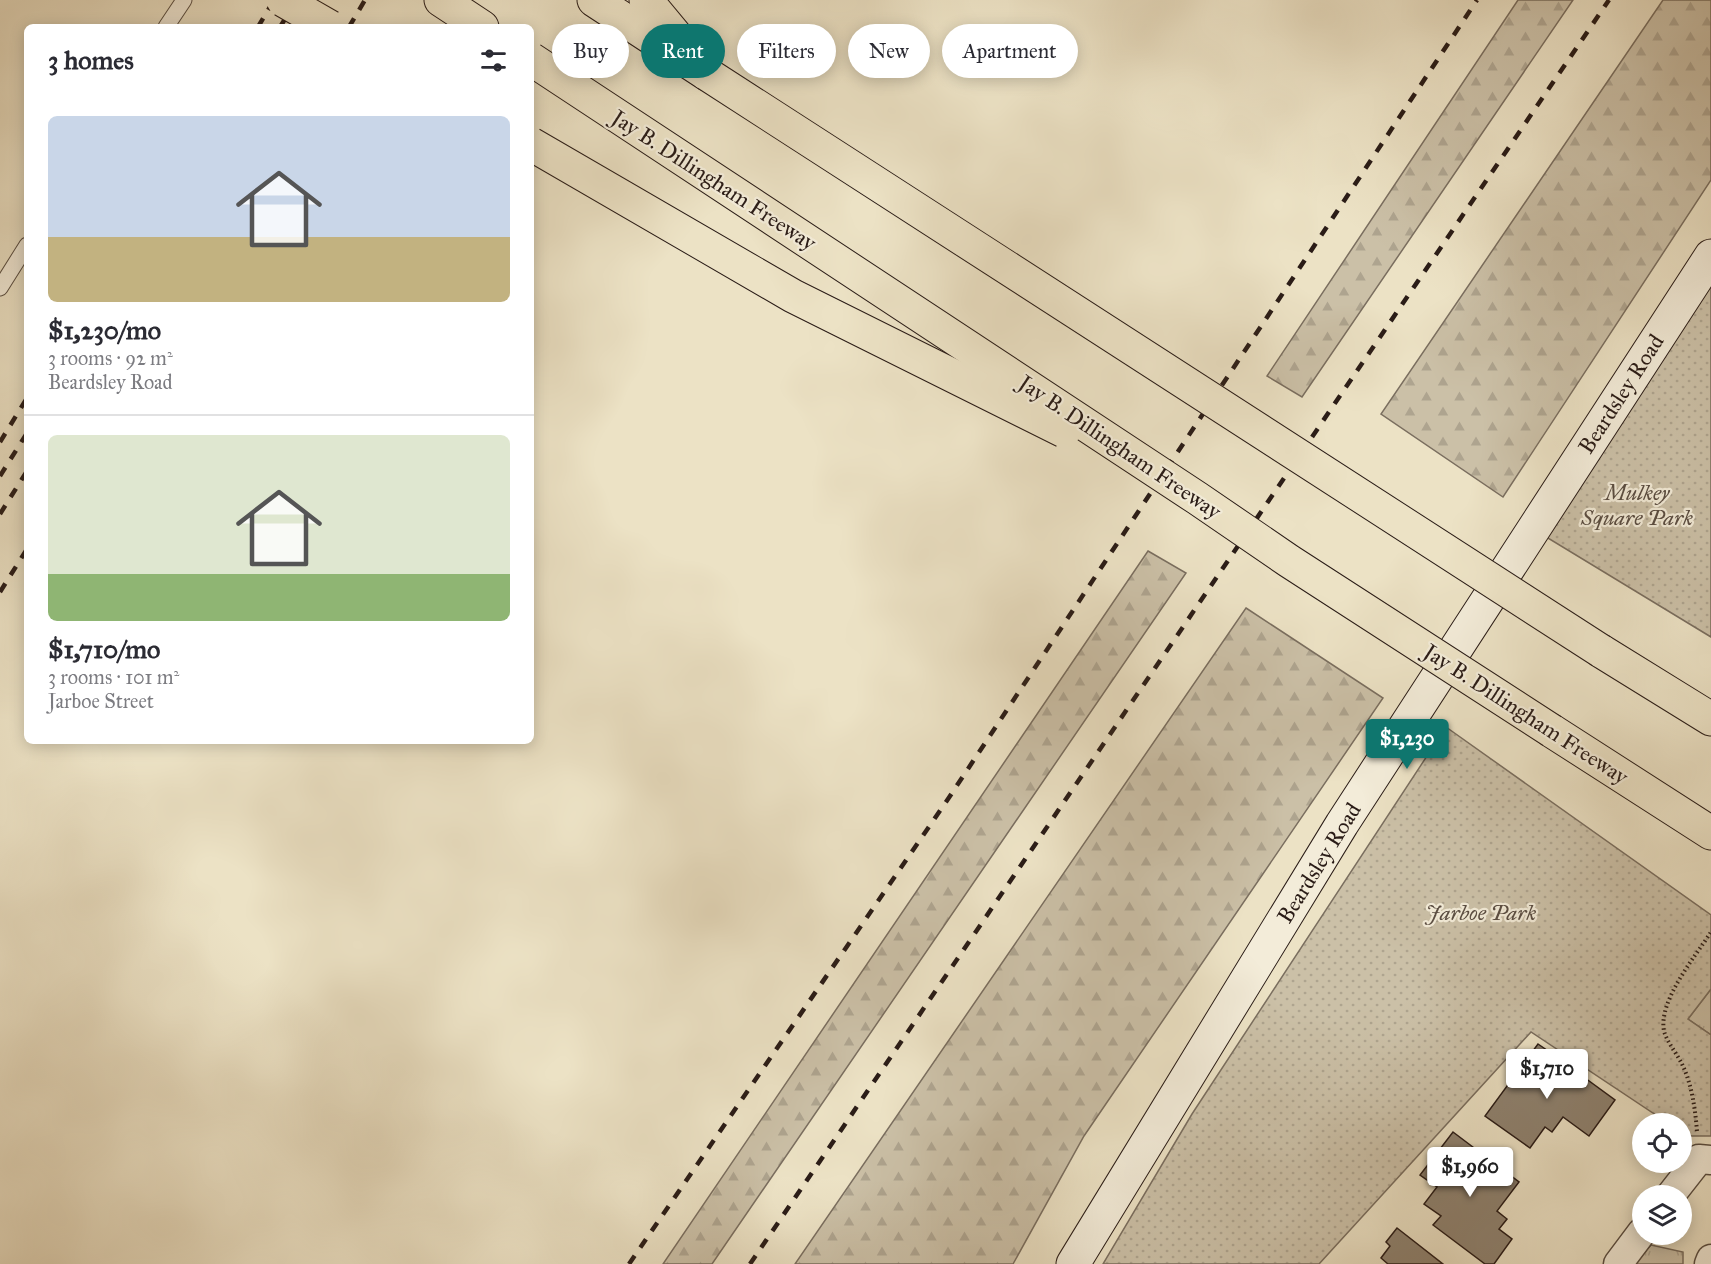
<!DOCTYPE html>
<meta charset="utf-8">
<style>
:root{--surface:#fff;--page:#f2f2f3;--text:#2b2b33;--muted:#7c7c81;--line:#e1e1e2;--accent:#0f766e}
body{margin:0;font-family:"IM FELL Great Primer",serif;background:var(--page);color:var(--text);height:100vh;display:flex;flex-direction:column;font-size:22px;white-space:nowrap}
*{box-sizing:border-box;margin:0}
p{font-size:20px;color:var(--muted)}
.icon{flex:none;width:33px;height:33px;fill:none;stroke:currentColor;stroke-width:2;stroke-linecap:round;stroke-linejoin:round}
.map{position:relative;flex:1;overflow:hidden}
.side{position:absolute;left:24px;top:24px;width:510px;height:720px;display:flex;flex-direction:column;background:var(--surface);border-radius:9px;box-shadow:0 3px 15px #0003}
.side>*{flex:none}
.guide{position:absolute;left:552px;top:24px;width:570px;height:54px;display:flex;gap:12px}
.controls{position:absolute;left:1632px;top:1113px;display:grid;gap:12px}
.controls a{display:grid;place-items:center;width:60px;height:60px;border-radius:50%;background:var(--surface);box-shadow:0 3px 15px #0003;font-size:30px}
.price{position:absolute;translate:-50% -51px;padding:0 14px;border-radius:6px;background:#fff;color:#222;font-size:20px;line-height:39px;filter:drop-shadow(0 2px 3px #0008)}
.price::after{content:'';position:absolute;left:50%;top:36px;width:18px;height:14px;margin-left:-9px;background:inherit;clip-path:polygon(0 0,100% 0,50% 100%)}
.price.current{background:var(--accent);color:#fff}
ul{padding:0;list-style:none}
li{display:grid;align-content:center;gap:12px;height:318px;padding:0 24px}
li+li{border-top:2px solid var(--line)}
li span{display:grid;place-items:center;height:186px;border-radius:9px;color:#555}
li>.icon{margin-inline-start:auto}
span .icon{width:108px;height:108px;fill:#fffc;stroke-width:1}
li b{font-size:26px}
h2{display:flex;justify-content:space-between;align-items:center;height:72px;padding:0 24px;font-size:26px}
.chip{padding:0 21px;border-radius:27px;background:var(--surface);box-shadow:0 3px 15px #0003;font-size:21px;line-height:54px}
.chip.current{background:var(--accent);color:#fff}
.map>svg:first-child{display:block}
.grass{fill:url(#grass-tufts);stroke:#7a6e5f;stroke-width:1.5}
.forest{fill:url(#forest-firs);stroke:#7a6e5f;stroke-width:1.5}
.park{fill:url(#park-dots);stroke:#7a6e5f;stroke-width:1.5}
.building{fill:#8f8371;stroke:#2a1c17;stroke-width:1.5}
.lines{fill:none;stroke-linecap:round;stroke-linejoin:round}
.lane-casing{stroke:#5a4e42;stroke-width:17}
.street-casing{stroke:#5a4e42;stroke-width:31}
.secondary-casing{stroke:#2a1c17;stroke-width:35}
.highway-casing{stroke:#2a1c17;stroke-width:35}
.path{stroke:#2a1c17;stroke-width:4;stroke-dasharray:1.5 3;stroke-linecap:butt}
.lane{stroke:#f3ecd9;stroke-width:15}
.street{stroke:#f3ecd9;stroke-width:28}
.secondary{stroke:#f3ecd9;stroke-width:33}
.highway{stroke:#ece2c5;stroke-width:33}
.rail{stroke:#2a1c17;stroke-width:4.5;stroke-dasharray:10 10;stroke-linecap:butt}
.highway-bridge-casing{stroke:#2a1c17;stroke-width:35;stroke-linecap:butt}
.highway-bridge{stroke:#ece2c5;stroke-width:33}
.labels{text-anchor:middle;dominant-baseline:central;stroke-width:4.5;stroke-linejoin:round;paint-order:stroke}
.street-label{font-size:22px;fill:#2a1c17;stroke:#f3ecd9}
.park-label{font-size:22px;font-style:italic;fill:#5a4d42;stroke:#f3ecd9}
</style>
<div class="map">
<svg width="1711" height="1264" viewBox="0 0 1711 1264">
<defs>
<pattern id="grass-tufts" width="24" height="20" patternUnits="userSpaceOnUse" patternTransform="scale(1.5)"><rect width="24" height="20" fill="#cbc0a7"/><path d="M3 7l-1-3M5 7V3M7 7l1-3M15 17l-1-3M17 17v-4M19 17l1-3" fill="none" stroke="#aea48f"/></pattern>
<pattern id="forest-firs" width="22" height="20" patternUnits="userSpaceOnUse" patternTransform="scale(1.5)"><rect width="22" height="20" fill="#cbc0a7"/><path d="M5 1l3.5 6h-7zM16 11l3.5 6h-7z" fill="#aea48f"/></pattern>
<pattern id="park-dots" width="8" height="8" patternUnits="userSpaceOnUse" patternTransform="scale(1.5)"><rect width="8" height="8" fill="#cbc0a7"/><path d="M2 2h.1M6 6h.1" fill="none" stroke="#aea48f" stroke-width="1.8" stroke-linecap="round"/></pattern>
</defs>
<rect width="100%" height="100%" fill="#ece2c5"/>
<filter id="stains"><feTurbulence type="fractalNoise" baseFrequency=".00333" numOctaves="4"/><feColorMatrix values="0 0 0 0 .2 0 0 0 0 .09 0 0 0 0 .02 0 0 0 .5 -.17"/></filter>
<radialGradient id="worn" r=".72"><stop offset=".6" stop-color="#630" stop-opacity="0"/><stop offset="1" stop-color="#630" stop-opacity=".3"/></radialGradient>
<g class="grass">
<polygon points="1711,989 1711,1035 1688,1019"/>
<polygon points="1651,1245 1683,1252 1683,1264 1634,1264"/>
</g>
<g class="forest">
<polygon points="1518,0 1573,0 1302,397 1267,376"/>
<polygon points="1663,0 1711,0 1711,180 1503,497 1381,414"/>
<polygon points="1148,551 1186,573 712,1264 663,1264"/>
<polygon points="1246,608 1383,698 1084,1136 1013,1264 795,1264"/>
</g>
<g class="park">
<polygon points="1711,251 1711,637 1533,529"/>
<polygon points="1446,727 1711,915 1711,989 1688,1019 1711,1035 1711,1136 1688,1136 1682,1132 1682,1124 1668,1123 1531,1032 1319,1264 1103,1264 1192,1114"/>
</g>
<g class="building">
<polygon points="1538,1044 1567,1064 1562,1071 1581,1084 1585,1078 1615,1100 1589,1136 1563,1117 1552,1132 1545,1127 1530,1148 1485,1116"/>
<polygon points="1453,1132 1519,1182 1497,1211 1507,1219 1499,1229 1512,1239 1494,1264 1485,1264 1433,1225 1441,1216 1424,1204 1437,1187 1420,1175"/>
<polygon points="1397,1228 1443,1264 1388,1264 1381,1258 1390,1246 1386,1242"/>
</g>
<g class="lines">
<g class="lane-casing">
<g id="lane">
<polyline points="166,27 184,0"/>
<polyline points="0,288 27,245"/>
</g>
</g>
<g class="street-casing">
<g id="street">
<polyline points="1670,1196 1699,1159 1711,1160"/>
<polyline points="1618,1264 1642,1232"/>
<polyline points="1709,1264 1711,1259"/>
</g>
</g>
<g class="secondary-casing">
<polyline id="secondary" points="1073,1264 1342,824 1711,256"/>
</g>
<g class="highway-casing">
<g id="highway">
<polyline points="441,0 482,27"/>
<polyline points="594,0 707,74"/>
<polyline points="646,0 685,47"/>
<polyline points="1601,651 1711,719"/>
<polyline points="1552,731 1711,833"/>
</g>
</g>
<path class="path" d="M1697,1131c-2,-23 -5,-46 -15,-67 -5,-10 -15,-22 -18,-33 -6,-30 31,-74 47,-99"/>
<use href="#lane" class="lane"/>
<use href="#street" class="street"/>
<use href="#secondary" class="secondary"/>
<use href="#highway" class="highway"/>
<g class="rail">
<polyline points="258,27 274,0"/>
<polyline points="280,27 297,0"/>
<polyline points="303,27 320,0"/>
<polyline points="349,27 365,0"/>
<polyline points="0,442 27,398"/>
<polyline points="0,476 27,433"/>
<polyline points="0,514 27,471"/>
<polyline points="0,592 27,549"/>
<polyline points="629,1264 948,799 1477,0"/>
<polyline points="750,1264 1609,0"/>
</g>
<g class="highway-bridge-casing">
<g id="highway-bridge">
<polyline points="283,0 330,27"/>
<polyline points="531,59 1197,498 1289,561 1552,731"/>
<polyline points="707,74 1601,651"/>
<polyline points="531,144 793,296 1064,431"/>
</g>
</g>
<use href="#highway-bridge" class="highway-bridge"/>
</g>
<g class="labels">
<g class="street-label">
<text transform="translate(714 180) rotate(33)">Jay B. Dillingham Freeway</text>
<text transform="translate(1621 394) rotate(-57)">Beardsley Road</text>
<text transform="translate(1120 447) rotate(34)">Jay B. Dillingham Freeway</text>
<text transform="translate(1526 714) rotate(33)">Jay B. Dillingham Freeway</text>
<text transform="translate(1319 863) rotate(-58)">Beardsley Road</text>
</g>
<g class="park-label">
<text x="1637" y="492">Mulkey<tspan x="1637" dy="25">Square Park</tspan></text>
<text x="1481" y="912">Jarboe Park</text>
</g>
</g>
<rect width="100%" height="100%" filter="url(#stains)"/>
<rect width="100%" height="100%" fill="url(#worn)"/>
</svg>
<div class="controls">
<a><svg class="icon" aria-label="locate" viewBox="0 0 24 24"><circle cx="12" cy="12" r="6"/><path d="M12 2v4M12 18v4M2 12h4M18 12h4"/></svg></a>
<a><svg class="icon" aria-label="layers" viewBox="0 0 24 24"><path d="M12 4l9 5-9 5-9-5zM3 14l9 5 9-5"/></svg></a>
</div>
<b class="price current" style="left:1407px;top:770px">$1,230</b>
<b class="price" style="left:1547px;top:1100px">$1,710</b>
<b class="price" style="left:1470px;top:1198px">$1,960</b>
<div class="guide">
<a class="chip">Buy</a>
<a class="chip current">Rent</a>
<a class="chip">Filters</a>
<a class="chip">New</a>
<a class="chip">Apartment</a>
</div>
<section class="side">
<h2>3 homes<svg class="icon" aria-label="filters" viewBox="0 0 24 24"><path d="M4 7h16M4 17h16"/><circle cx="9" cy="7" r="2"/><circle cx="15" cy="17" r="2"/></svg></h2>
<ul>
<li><span style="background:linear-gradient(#c9d6e8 65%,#c2b280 0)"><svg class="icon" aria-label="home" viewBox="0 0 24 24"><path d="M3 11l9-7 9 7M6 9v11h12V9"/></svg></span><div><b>$1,230/mo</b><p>3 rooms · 92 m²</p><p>Beardsley Road</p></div></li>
<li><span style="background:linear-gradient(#dfe7d0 75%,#8fb573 0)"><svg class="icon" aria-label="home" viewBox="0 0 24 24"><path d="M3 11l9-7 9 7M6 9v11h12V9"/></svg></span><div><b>$1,710/mo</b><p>3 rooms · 101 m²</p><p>Jarboe Street</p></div></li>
</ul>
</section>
</div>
